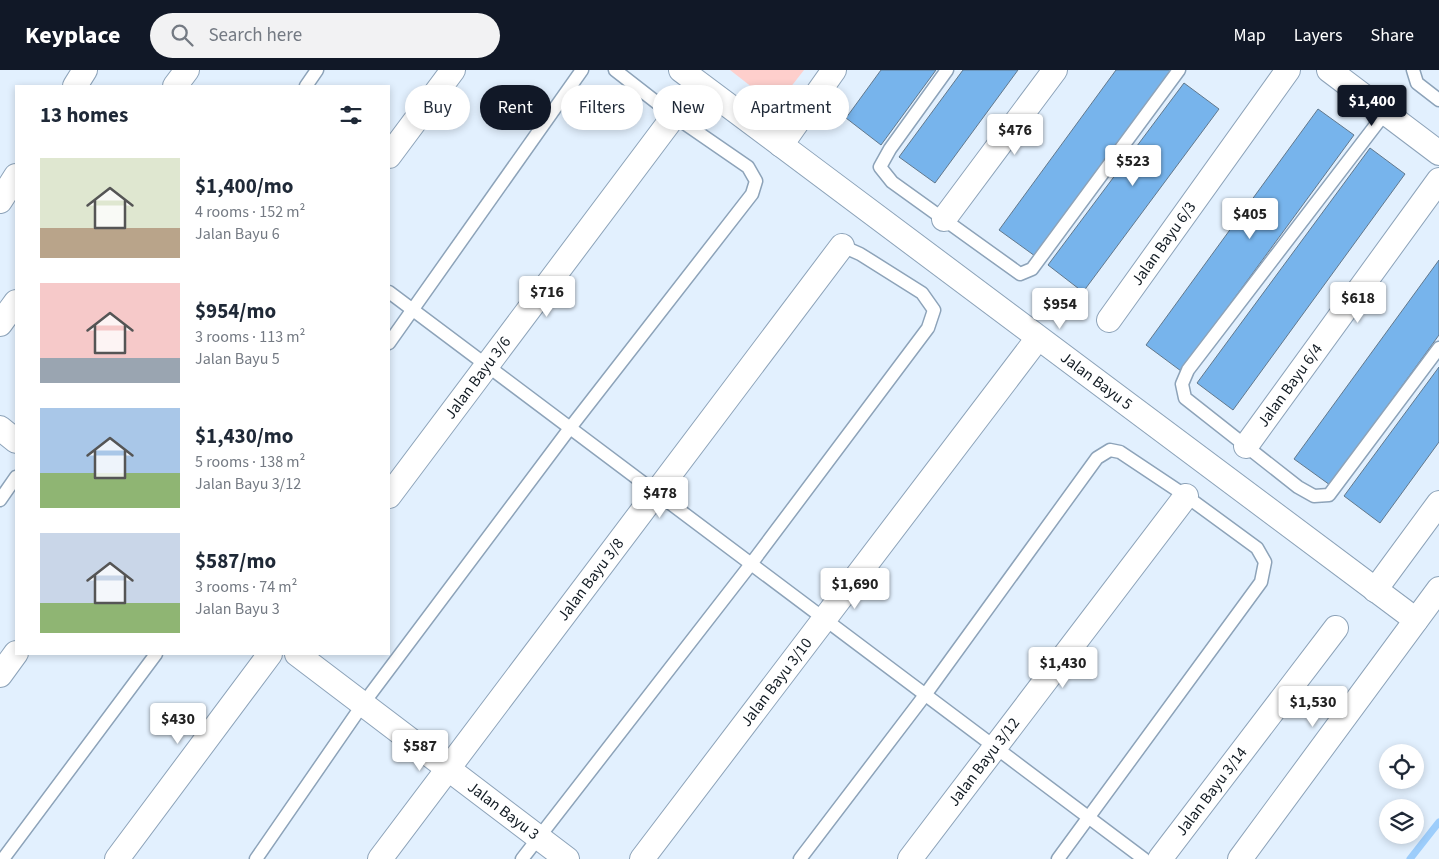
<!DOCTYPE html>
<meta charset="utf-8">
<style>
:root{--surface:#fff;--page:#f2f2f3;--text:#1f2937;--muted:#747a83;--accent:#111827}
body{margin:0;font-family:"Source Sans 3",sans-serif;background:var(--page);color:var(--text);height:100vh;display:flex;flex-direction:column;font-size:19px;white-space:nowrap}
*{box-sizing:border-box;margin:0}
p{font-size:16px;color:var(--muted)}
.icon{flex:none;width:28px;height:28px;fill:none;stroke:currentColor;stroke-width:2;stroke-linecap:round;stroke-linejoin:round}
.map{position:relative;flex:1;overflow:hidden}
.drawer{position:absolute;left:15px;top:15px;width:375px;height:570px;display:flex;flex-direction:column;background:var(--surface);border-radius:0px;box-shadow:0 2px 8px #0003}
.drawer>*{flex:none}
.banner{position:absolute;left:405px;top:15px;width:475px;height:45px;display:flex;gap:10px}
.fabs{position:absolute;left:1379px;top:674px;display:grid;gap:10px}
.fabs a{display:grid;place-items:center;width:45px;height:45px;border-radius:50%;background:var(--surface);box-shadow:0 2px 8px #0003;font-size:25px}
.price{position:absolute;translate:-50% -42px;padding:0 11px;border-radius:5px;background:#fff;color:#222;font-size:16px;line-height:32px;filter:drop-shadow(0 1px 2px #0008)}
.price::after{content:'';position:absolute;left:50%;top:30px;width:15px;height:11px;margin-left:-8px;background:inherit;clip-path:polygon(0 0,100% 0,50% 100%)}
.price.selected{background:var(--accent);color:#fff}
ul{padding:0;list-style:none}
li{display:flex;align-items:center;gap:15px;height:125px;padding:0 25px}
li span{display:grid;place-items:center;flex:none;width:140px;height:100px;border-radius:0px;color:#555}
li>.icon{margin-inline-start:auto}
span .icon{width:60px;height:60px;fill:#fffc;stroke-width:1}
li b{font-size:21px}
h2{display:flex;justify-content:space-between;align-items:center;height:60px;padding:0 25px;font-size:21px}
.pill{padding:0 18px;border-radius:22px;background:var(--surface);box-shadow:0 2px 8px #0003;font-size:18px;line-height:45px}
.pill.selected{background:var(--accent);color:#fff}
header{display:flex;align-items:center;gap:30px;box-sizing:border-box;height:70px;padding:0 25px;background:var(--accent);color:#fff}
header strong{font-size:24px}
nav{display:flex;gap:28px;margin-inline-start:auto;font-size:18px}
.search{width:350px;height:45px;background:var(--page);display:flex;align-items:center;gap:12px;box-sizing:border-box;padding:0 18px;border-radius:28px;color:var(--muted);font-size:19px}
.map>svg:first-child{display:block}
.green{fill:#fecfcc}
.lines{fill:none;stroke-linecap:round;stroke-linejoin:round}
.stream{stroke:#9dcdfb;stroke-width:7}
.building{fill:#77b4ec;stroke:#62788c}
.lane-casing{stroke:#8da3b9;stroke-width:15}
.street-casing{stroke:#8da3b9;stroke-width:26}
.lane{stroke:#fff;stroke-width:12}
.street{stroke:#fff;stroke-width:24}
.labels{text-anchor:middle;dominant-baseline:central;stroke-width:5;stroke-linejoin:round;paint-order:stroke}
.street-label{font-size:16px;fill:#111a22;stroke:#fbfbfb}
</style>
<header>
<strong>Keyplace</strong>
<div class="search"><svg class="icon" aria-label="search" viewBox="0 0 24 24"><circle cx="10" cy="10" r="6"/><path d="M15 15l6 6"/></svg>Search here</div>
<nav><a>Map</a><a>Layers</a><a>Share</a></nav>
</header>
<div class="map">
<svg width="1439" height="789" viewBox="0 0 1439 789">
<rect width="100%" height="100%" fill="#e2f0fe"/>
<polygon class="green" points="730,0 804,0 776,36"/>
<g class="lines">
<polyline class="stream" points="1410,789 1439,752"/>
</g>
<g class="building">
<polygon points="881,0 936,0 881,75 846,48"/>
<polygon points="963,0 1018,0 935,113 899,87"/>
<polygon points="1116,0 1171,0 1035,186 999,160"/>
<polygon points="1184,13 1219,39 1083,222 1048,195"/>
<polygon points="1318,39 1354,65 1181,301 1146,275"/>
<polygon points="1370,78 1405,104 1233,340 1197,313"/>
<polygon points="1439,190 1439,265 1330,415 1294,389"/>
<polygon points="1439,297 1439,372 1380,453 1344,426"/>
</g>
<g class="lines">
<g class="lane-casing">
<g id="lane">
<polyline points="947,0 890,79 880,97 892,112 1020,204 1032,199 1179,0"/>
<polyline points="1413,0 1417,13 1439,30"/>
<polyline points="306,16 317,0"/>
<polyline points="1385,43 1188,300 1182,314 1185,328 1298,417 1314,426 1329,425 1439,278"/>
<polyline points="389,222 1144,789"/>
<polyline points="389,273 582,0"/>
<polyline points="0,430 16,407"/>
<polyline points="3,789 156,584"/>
<polyline points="256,789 363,634 570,358 752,124 756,111 748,97 674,46 615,0"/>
<polyline points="522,789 751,494 928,258 934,240 922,223 860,184 842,176"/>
<polyline points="800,789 925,625 1097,388 1110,380 1120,382 1186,426 1257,478 1265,492 1261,512 1058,789"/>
</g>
</g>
<g class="street-casing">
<g id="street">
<path id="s1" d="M681,0l735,550"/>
<polyline points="1329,0 1439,83"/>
<polyline points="75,16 85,0"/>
<polyline points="175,16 187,0"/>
<polyline points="781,75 834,0"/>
<polyline points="389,86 453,0"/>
<polyline points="0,131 16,106"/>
<polyline points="944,149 1055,0"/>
<path id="s2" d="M1109,250l179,-250"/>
<polyline points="0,254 16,232"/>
<polyline points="0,358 16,371"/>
<path id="s3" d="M1246,376l193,-266"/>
<path id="s4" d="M389,426l285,-380"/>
<polyline points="1375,520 1439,433"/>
<path id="s5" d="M297,584l270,205"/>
<polyline points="0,605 16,583"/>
<polyline points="117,789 270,584"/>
<path id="s6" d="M380,789l462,-613"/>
<path id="s7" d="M642,789l396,-521"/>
<path id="s8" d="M910,789l276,-363"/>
<path id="s9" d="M1160,789l176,-231"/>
<polyline points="1240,789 1439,519"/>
</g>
</g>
<use href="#lane" class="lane"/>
<use href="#street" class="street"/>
</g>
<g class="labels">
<g class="street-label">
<text stroke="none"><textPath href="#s2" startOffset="94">Jalan Bayu 6/3</textPath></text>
<text stroke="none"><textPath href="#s4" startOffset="148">Jalan Bayu 3/6</textPath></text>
<text stroke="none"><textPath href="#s1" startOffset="519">Jalan Bayu 5</textPath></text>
<text stroke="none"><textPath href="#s3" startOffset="75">Jalan Bayu 6/4</textPath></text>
<text stroke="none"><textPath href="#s6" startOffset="350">Jalan Bayu 3/8</textPath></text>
<text stroke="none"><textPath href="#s7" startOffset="222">Jalan Bayu 3/10</textPath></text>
<text stroke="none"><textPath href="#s8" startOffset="122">Jalan Bayu 3/12</textPath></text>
<text stroke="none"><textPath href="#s9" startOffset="85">Jalan Bayu 3/14</textPath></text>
<text stroke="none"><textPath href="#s5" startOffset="259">Jalan Bayu 3</textPath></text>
</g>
</g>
</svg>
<div class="fabs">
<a><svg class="icon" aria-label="locate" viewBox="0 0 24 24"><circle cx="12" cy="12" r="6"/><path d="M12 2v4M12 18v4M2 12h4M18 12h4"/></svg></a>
<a><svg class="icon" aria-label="layers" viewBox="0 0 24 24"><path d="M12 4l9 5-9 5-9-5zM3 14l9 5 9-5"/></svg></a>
</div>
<b class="price selected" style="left:1372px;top:57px">$1,400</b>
<b class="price" style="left:1015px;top:86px">$476</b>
<b class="price" style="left:1133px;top:117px">$523</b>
<b class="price" style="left:1250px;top:170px">$405</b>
<b class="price" style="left:547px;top:248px">$716</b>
<b class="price" style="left:1358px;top:254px">$618</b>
<b class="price" style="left:1060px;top:260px">$954</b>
<b class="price" style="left:660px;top:449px">$478</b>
<b class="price" style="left:855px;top:540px">$1,690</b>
<b class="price" style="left:1063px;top:619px">$1,430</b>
<b class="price" style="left:1313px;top:658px">$1,530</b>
<b class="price" style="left:178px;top:675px">$430</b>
<b class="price" style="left:420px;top:702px">$587</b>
<div class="banner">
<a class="pill">Buy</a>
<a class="pill selected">Rent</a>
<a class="pill">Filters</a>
<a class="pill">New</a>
<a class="pill">Apartment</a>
</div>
<section class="drawer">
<h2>13 homes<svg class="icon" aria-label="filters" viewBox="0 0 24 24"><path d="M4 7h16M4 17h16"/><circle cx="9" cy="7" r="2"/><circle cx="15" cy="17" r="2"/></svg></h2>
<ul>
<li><span style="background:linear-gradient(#dfe7d0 70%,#b9a48a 0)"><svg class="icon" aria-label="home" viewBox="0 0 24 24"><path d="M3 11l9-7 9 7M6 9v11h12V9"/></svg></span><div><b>$1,400/mo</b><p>4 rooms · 152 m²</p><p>Jalan Bayu 6</p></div></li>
<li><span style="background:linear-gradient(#f6c9c9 75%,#9aa5b1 0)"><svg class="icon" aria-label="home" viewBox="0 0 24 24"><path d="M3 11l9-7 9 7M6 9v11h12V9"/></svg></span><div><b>$954/mo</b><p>3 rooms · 113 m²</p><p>Jalan Bayu 5</p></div></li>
<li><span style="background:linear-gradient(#a9c7e8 65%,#8fb573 0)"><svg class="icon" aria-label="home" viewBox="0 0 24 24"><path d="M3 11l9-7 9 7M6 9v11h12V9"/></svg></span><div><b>$1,430/mo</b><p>5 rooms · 138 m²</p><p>Jalan Bayu 3/12</p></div></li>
<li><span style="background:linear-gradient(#c9d6e8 70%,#8fb573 0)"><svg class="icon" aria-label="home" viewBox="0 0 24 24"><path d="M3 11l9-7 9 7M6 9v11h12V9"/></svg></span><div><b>$587/mo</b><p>3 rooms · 74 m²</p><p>Jalan Bayu 3</p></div></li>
</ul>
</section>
</div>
